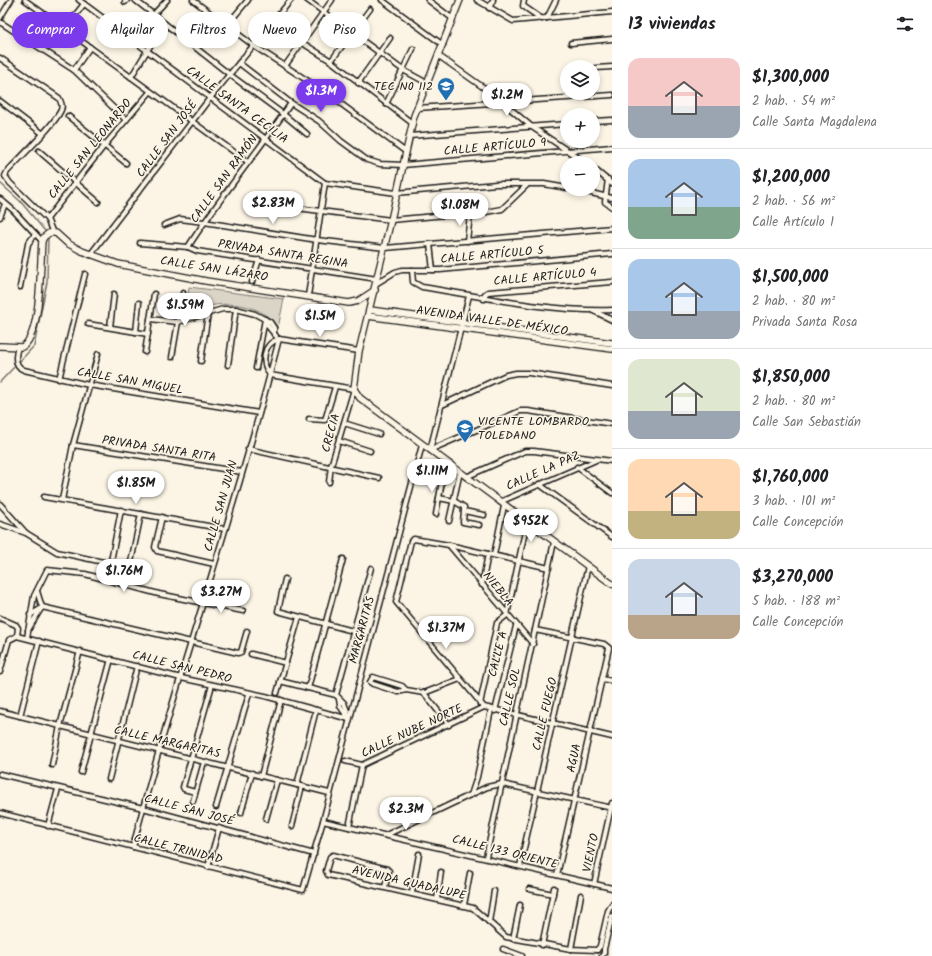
<!DOCTYPE html>
<html lang="es">
<meta charset="utf-8">
<style>
:root{--surface:#fff;--page:#f6f6f6;--text:#202124;--muted:#757577;--line:#e0e0e0;--accent:#7c3aed}
body{margin:0;font-family:Kalam,sans-serif;background:var(--page);color:var(--text);height:100vh;display:flex;flex-direction:column;font-size:15px;white-space:nowrap}
*{box-sizing:border-box;margin:0}
p{font-size:13px;color:var(--muted)}
.icon{flex:none;width:22px;height:22px;fill:none;stroke:currentColor;stroke-width:2;stroke-linecap:round;stroke-linejoin:round}
.map{position:relative;flex:1;overflow:hidden}
.side{display:flex;flex-direction:column;background:var(--surface);width:320px}
.side>*{flex:none}
.hud{position:absolute;left:12px;top:12px;width:380px;height:36px;display:flex;gap:8px}
.tools{position:absolute;left:560px;top:60px;display:grid;gap:8px}
.tools a{display:grid;place-items:center;width:40px;height:40px;border-radius:50%;background:var(--surface);box-shadow:0 2px 6px #0003;font-size:20px}
.price{position:absolute;translate:-50% -34px;padding:0 9px;border-radius:14px;background:#fff;color:#222;font-size:13px;line-height:26px;filter:drop-shadow(0 1px 2px #0008)}
.price::after{content:'';position:absolute;left:50%;top:24px;width:12px;height:9px;margin-left:-6px;background:inherit;clip-path:polygon(0 0,100% 0,50% 100%)}
.price.current{background:var(--accent);color:#fff}
ul{padding:0;list-style:none}
li{display:flex;align-items:center;gap:12px;height:100px;padding:0 16px}
li+li{border-top:1px solid var(--line)}
li span{display:grid;place-items:center;flex:none;width:112px;height:80px;border-radius:12px;color:#555}
li>.icon{margin-inline-start:auto}
span .icon{width:48px;height:48px;fill:#fffc;stroke-width:1}
li b{font-size:17px}
h2{display:flex;justify-content:space-between;align-items:center;height:48px;padding:0 16px;font-size:17px}
.chip{padding:0 14px;border-radius:18px;background:var(--surface);box-shadow:0 2px 6px #0003;font-size:14px;line-height:36px}
.chip.current{background:var(--accent);color:#fff}
main{display:flex;flex:1;min-height:0}
.map>svg:first-child{display:block}
.green{fill:#dbd5c8;stroke:#7c7872}
.lines{fill:none;stroke-linecap:round;stroke-linejoin:round}
.stream{stroke:#75726c;stroke-width:1.5}
.street-casing{stroke:#1c1c1c;stroke-width:7}
.secondary-casing{stroke:#1c1c1c;stroke-width:8}
.street{stroke:#fcf5e5;stroke-width:4}
.secondary{stroke:#fcf5e5;stroke-width:5.5}
.labels{text-anchor:middle;dominant-baseline:central;stroke-width:3;stroke-linejoin:round;paint-order:stroke}
.poi-label{font-size:12px;fill:#1c1c1c;stroke:#fcf5e5;text-anchor:end}
.street-label{font-size:12px;fill:#1c1c1c;stroke:#fcf5e5}
</style>
<main>
<div class="map">
<svg width="612" height="956" viewBox="0 0 612 956">
<rect width="100%" height="100%" fill="#fcf5e5"/>
<filter id="ink" filterUnits="userSpaceOnUse"><feTurbulence type="fractalNoise" baseFrequency=".025" numOctaves="2"/><feDisplacementMap in="SourceGraphic" scale="8" xChannelSelector="R" yChannelSelector="G"/><feConvolveMatrix kernelMatrix="1 2 1 2 8 2 1 2 1" color-interpolation-filters="sRGB"/></filter>
<g filter="url(#ink)">
<path class="green" d="M189,287l95,12 -6,29c-20,-30 -62,-27 -92,-16z"/>
<g class="lines">
<g class="stream">
<polyline points="0,183 20,201 45,231"/>
<polyline points="20,361 34,346 47,282 48,237"/>
<polyline points="0,382 16,365"/>
</g>
<g class="street-casing">
<g id="street">
<polyline points="25,0 248,162"/>
<polyline points="79,0 325,183 396,193 496,184 544,184 567,188"/>
<polyline points="135,0 229,74 283,114 307,134"/>
<polyline points="193,0 254,46 325,92 406,152"/>
<polyline points="307,0 403,70 427,83"/>
<polyline points="382,0 443,45"/>
<polyline points="428,0 453,19"/>
<polyline points="477,0 513,21 612,12"/>
<polyline points="524,0 523,6 542,19"/>
<polyline points="125,2 127,0"/>
<polyline points="489,8 493,0"/>
<polyline points="154,14 167,0"/>
<polyline points="0,18 11,0"/>
<polyline points="547,18 556,0"/>
<polyline points="0,22 74,70 126,120"/>
<polyline points="227,25 248,0"/>
<polyline points="65,28 84,4"/>
<polyline points="301,42 331,61 412,123"/>
<polyline points="571,43 612,39"/>
<polyline points="439,56 494,95 532,127 586,163"/>
<path d="M0,58l59,40c2,4 4,8 2,12 -7,16 -41,47 -54,62l-2,4 5,7 37,36 6,14"/>
<polyline points="331,61 370,9"/>
<polyline points="239,63 291,103 319,121 341,141 367,160 380,164 403,165 612,147"/>
<polyline points="285,66 332,0"/>
<polyline points="596,68 612,67"/>
<polyline points="74,70 90,47"/>
<polyline points="131,77 155,38 166,25"/>
<polyline points="358,83 390,38"/>
<polyline points="0,101 42,133"/>
<polyline points="386,104 413,49"/>
<polyline points="417,108 612,95"/>
<polyline points="68,116 126,163"/>
<polyline points="593,121 612,120"/>
<polyline points="409,136 567,124"/>
<polyline points="39,151 98,202"/>
<polyline points="593,168 612,184"/>
<polyline points="608,179 605,202 612,207"/>
<polyline points="574,189 612,198"/>
<polyline points="0,199 13,210 42,241"/>
<polyline points="266,204 391,220 457,214 470,215 502,209 527,185"/>
<polyline points="0,217 5,204"/>
<polyline points="47,219 104,146 150,92"/>
<polyline points="164,225 180,219 204,222 317,240 385,248 612,228"/>
<polyline points="467,241 470,215"/>
<polyline points="140,243 188,247"/>
<polyline points="430,244 433,270"/>
<polyline points="188,247 197,251 377,279"/>
<path d="M188,247c32,-50 70,-95 103,-144"/>
<polyline points="90,255 210,98 291,0"/>
<path d="M412,270l1,12 9,5c63,10 126,25 190,23"/>
<polyline points="252,282 259,260"/>
<polyline points="377,283 395,272 402,270 440,270 612,254"/>
<polyline points="20,287 28,244 35,234"/>
<polyline points="308,296 325,183"/>
<polyline points="484,299 485,294 488,292 612,282"/>
<polyline points="594,311 612,320"/>
<polyline points="150,319 178,322 223,309 236,309 255,314 270,322 274,328 274,334"/>
<polyline points="268,321 267,325 276,336"/>
<polyline points="88,324 148,334"/>
<polyline points="110,327 114,294"/>
<polyline points="136,332 139,303"/>
<path d="M279,339c-17,5 -18,24 -9,36l84,14 -23,77 -2,16"/>
<polyline points="279,339 359,351"/>
<path d="M18,347c-3,9 -4,19 6,23l65,15 170,28"/>
<polyline points="145,352 154,294"/>
<polyline points="172,357 183,293"/>
<polyline points="201,361 208,313"/>
<polyline points="228,365 236,309"/>
<polyline points="256,368 265,319"/>
<polyline points="59,379 85,274"/>
<polyline points="442,405 506,375 516,373 529,373 612,386"/>
<polyline points="309,419 325,420 335,387"/>
<polyline points="344,423 379,434"/>
<polyline points="339,441 370,451"/>
<polyline points="73,445 242,472"/>
<polyline points="248,449 379,478"/>
<polyline points="430,450 520,411 528,411 612,424"/>
<polyline points="430,450 469,296"/>
<polyline points="577,467 612,493"/>
<polyline points="466,477 525,451 534,451 612,461"/>
<polyline points="539,484 612,537"/>
<polyline points="44,497 225,529"/>
<polyline points="439,498 454,501 464,507 464,511 484,515"/>
<polyline points="62,500 73,445 98,354"/>
<polyline points="500,502 596,460"/>
<polyline points="0,504 26,533 57,552 108,563 111,561 121,510"/>
<polyline points="464,511 463,522 479,525"/>
<polyline points="436,514 443,476"/>
<polyline points="162,517 155,547 157,551 214,564"/>
<polyline points="449,521 460,472"/>
<polyline points="0,524 26,533"/>
<polyline points="449,545 533,644"/>
<polyline points="494,555 504,506"/>
<polyline points="549,568 449,545 414,539 411,541 396,602 484,707 612,737"/>
<polyline points="285,579 278,611 353,631"/>
<polyline points="482,585 488,554"/>
<polyline points="126,586 141,514"/>
<polyline points="42,607 238,653 241,652 247,631"/>
<polyline points="30,615 42,608"/>
<polyline points="0,618 16,625 18,628 17,636"/>
<polyline points="28,630 42,607 37,591"/>
<polyline points="535,630 604,644 609,648 557,875"/>
<polyline points="27,638 34,596 47,570 85,574 159,594 243,611"/>
<polyline points="251,654 286,663"/>
<polyline points="0,672 9,640 17,636 181,678 265,696 349,719"/>
<polyline points="602,679 612,681"/>
<polyline points="280,681 336,695 344,703 349,716"/>
<polyline points="308,688 343,559"/>
<polyline points="406,690 402,686 373,677 370,682 373,684 398,692 406,690 424,693"/>
<polyline points="277,693 299,617"/>
<polyline points="424,693 449,725"/>
<polyline points="424,693 460,679"/>
<polyline points="336,695 371,568"/>
<polyline points="339,699 340,706 349,719"/>
<polyline points="480,704 496,628 497,623 507,615 527,522"/>
<polyline points="0,711 329,793"/>
<polyline points="495,711 516,626"/>
<polyline points="20,716 39,641"/>
<polyline points="345,761 362,765"/>
<polyline points="52,765 60,726 80,651"/>
<polyline points="362,765 484,707"/>
<polyline points="81,772 111,659"/>
<polyline points="0,774 143,808 314,854"/>
<polyline points="261,776 281,700"/>
<polyline points="109,779 137,666"/>
<polyline points="297,785 316,710"/>
<polyline points="195,792 184,789 183,787 212,685"/>
<polyline points="471,795 477,777 491,710"/>
<polyline points="193,801 204,762"/>
<polyline points="216,807 249,694"/>
<polyline points="0,813 303,890 323,821 422,445"/>
<polyline points="241,813 252,773"/>
<polyline points="266,819 277,780"/>
<polyline points="323,821 612,888"/>
<polyline points="48,826 58,789"/>
<polyline points="292,826 302,786"/>
<polyline points="349,827 362,765"/>
<polyline points="386,835 487,787 502,784 612,808"/>
<path d="M133,847c43,-171 103,-337 146,-508"/>
<polyline points="486,857 554,542"/>
<polyline points="520,866 588,566"/>
<polyline points="208,867 219,828"/>
<polyline points="594,884 612,803"/>
<polyline points="385,887 389,871 387,869 333,855 330,857 326,871 328,875 473,908 506,937 571,949 597,950"/>
<polyline points="529,889 553,894"/>
<polyline points="412,893 419,854"/>
<polyline points="437,899 441,872"/>
<polyline points="464,905 470,873"/>
<polyline points="489,922 494,891"/>
<polyline points="513,939 520,905"/>
<polyline points="542,945 554,888"/>
<polyline points="503,949 522,956"/>
<polyline points="571,949 581,895"/>
<polyline points="597,950 600,946 608,911 612,904"/>
<polyline points="602,956 604,953 604,949 612,916"/>
</g>
</g>
<g class="secondary-casing">
<g id="secondary">
<polyline points="460,0 414,116 391,220 359,351 354,389 360,398 612,584"/>
<polyline points="370,310 612,343"/>
<polyline points="368,316 612,349"/>
<path d="M0,346l22,1c20,-11 18,-85 20,-106l2,-4 5,-4h7l11,10 15,8 36,13 88,17 143,22 9,-2 17,-11"/>
</g>
</g>
<use href="#street" class="street"/>
<use href="#secondary" class="secondary"/>
</g>
</g>
<defs>
<g id="school-pin" transform="scale(0.9)"><path d="M0 17L-7.5 6A9.5 9.5 0 1 1 7.5 6Z" fill="#1f6fb2" stroke="#fcf5e5"/><path d="M0-5L7-2L0 1L-7-2ZM-4 1L0 2.5L4 1V4Q0 6-4 4Z" fill="#fff"/></g>
</defs>
<g fill-rule="evenodd">
<use href="#school-pin" x="446" y="86"/>
<use href="#school-pin" x="465" y="428"/>
</g>
<g class="labels">
<g class="poi-label">
<text x="433" y="86">TEC N0 112</text>
<text x="478" y="421" text-anchor="start">VICENTE LOMBARDO<tspan x="478" dy="14">TOLEDANO</tspan></text>
</g>
<g class="street-label">
<text transform="translate(237 105) rotate(36)">CALLE SANTA CECILIA</text>
<text transform="translate(167 139) rotate(-53)">CALLE SAN JOSÉ</text>
<text transform="translate(495 147) rotate(-5)">CALLE ARTÍCULO 9</text>
<text transform="translate(90 149) rotate(-51)">CALLE SAN LEONARDO</text>
<text transform="translate(224 179) rotate(-54)">CALLE SAN RAMÓN</text>
<text transform="translate(283 254) rotate(9)">PRIVADA SANTA REGINA</text>
<text transform="translate(492 255) rotate(-5)">CALLE ARTÍCULO 5</text>
<text transform="translate(214 269) rotate(9)">CALLE SAN LÁZARO</text>
<text transform="translate(545 277) rotate(-5)">CALLE ARTÍCULO 4</text>
<text transform="translate(492 321) rotate(8)">AVENIDA VALLE DE MÉXICO</text>
<text transform="translate(130 381) rotate(10)">CALLE SAN MIGUEL</text>
<text transform="translate(331 433) rotate(-74)">CRECIA</text>
<text transform="translate(159 449) rotate(9)">PRIVADA SANTA RITA</text>
<text transform="translate(543 471) rotate(-24)">CALLE LA PAZ</text>
<text transform="translate(221 506) rotate(-74)">CALLE SAN JUAN</text>
<text transform="translate(498 589) rotate(51)">NIEBLA</text>
<text transform="translate(362 630) rotate(-75)">MARGARITAS</text>
<text transform="translate(498 654) rotate(-76)">CALLE A</text>
<text transform="translate(182 667) rotate(14)">CALLE SAN PEDRO</text>
<text transform="translate(510 697) rotate(-77)">CALLE SOL</text>
<text transform="translate(545 714) rotate(-77)">CALLE FUEGO</text>
<text transform="translate(412 731) rotate(-25)">CALLE NUBE NORTE</text>
<text transform="translate(167 742) rotate(13)">CALLE MARGARITAS</text>
<text transform="translate(574 758) rotate(-77)">AGUA</text>
<text transform="translate(189 810) rotate(15)">CALLE SAN JOSÉ</text>
<text transform="translate(178 849) rotate(14)">CALLE TRINIDAD</text>
<text transform="translate(505 852) rotate(14)">CALLE 133 ORIENTE</text>
<text transform="translate(591 853) rotate(-78)">VIENTO</text>
<text transform="translate(409 883) rotate(13)">AVENIDA GUADALUPE</text>
</g>
</g>
</svg>
<div class="tools">
<a><svg class="icon" aria-label="layers" viewBox="0 0 24 24"><path d="M12 4l9 5-9 5-9-5zM3 14l9 5 9-5"/></svg></a>
<a>+</a>
<a>−</a>
</div>
<b class="price current" style="left:321px;top:113px">$1.3M</b>
<b class="price" style="left:507px;top:117px">$1.2M</b>
<b class="price" style="left:273px;top:225px">$2.83M</b>
<b class="price" style="left:460px;top:227px">$1.08M</b>
<b class="price" style="left:185px;top:327px">$1.59M</b>
<b class="price" style="left:320px;top:338px">$1.5M</b>
<b class="price" style="left:432px;top:493px">$1.11M</b>
<b class="price" style="left:136px;top:505px">$1.85M</b>
<b class="price" style="left:531px;top:543px">$952K</b>
<b class="price" style="left:124px;top:593px">$1.76M</b>
<b class="price" style="left:221px;top:614px">$3.27M</b>
<b class="price" style="left:446px;top:650px">$1.37M</b>
<b class="price" style="left:406px;top:831px">$2.3M</b>
<div class="hud">
<a class="chip current">Comprar</a>
<a class="chip">Alquilar</a>
<a class="chip">Filtros</a>
<a class="chip">Nuevo</a>
<a class="chip">Piso</a>
</div>
</div>
<section class="side">
<h2>13 viviendas<svg class="icon" aria-label="filters" viewBox="0 0 24 24"><path d="M4 7h16M4 17h16"/><circle cx="9" cy="7" r="2"/><circle cx="15" cy="17" r="2"/></svg></h2>
<ul>
<li><span style="background:linear-gradient(#f6c9c9 60%,#9aa5b1 0)"><svg class="icon" aria-label="home" viewBox="0 0 24 24"><path d="M3 11l9-7 9 7M6 9v11h12V9"/></svg></span><div><b>$1,300,000</b><p>2 hab. · 54 m²</p><p>Calle Santa Magdalena</p></div></li>
<li><span style="background:linear-gradient(#a9c7e8 60%,#7fa58c 0)"><svg class="icon" aria-label="home" viewBox="0 0 24 24"><path d="M3 11l9-7 9 7M6 9v11h12V9"/></svg></span><div><b>$1,200,000</b><p>2 hab. · 56 m²</p><p>Calle Artículo 1</p></div></li>
<li><span style="background:linear-gradient(#a9c7e8 65%,#9aa5b1 0)"><svg class="icon" aria-label="home" viewBox="0 0 24 24"><path d="M3 11l9-7 9 7M6 9v11h12V9"/></svg></span><div><b>$1,500,000</b><p>2 hab. · 80 m²</p><p>Privada Santa Rosa</p></div></li>
<li><span style="background:linear-gradient(#dfe7d0 65%,#9aa5b1 0)"><svg class="icon" aria-label="home" viewBox="0 0 24 24"><path d="M3 11l9-7 9 7M6 9v11h12V9"/></svg></span><div><b>$1,850,000</b><p>2 hab. · 80 m²</p><p>Calle San Sebastián</p></div></li>
<li><span style="background:linear-gradient(#ffd9b3 65%,#c2b280 0)"><svg class="icon" aria-label="home" viewBox="0 0 24 24"><path d="M3 11l9-7 9 7M6 9v11h12V9"/></svg></span><div><b>$1,760,000</b><p>3 hab. · 101 m²</p><p>Calle Concepción</p></div></li>
<li><span style="background:linear-gradient(#c9d6e8 70%,#b9a48a 0)"><svg class="icon" aria-label="home" viewBox="0 0 24 24"><path d="M3 11l9-7 9 7M6 9v11h12V9"/></svg></span><div><b>$3,270,000</b><p>5 hab. · 188 m²</p><p>Calle Concepción</p></div></li>
</ul>
</section>
</main>
